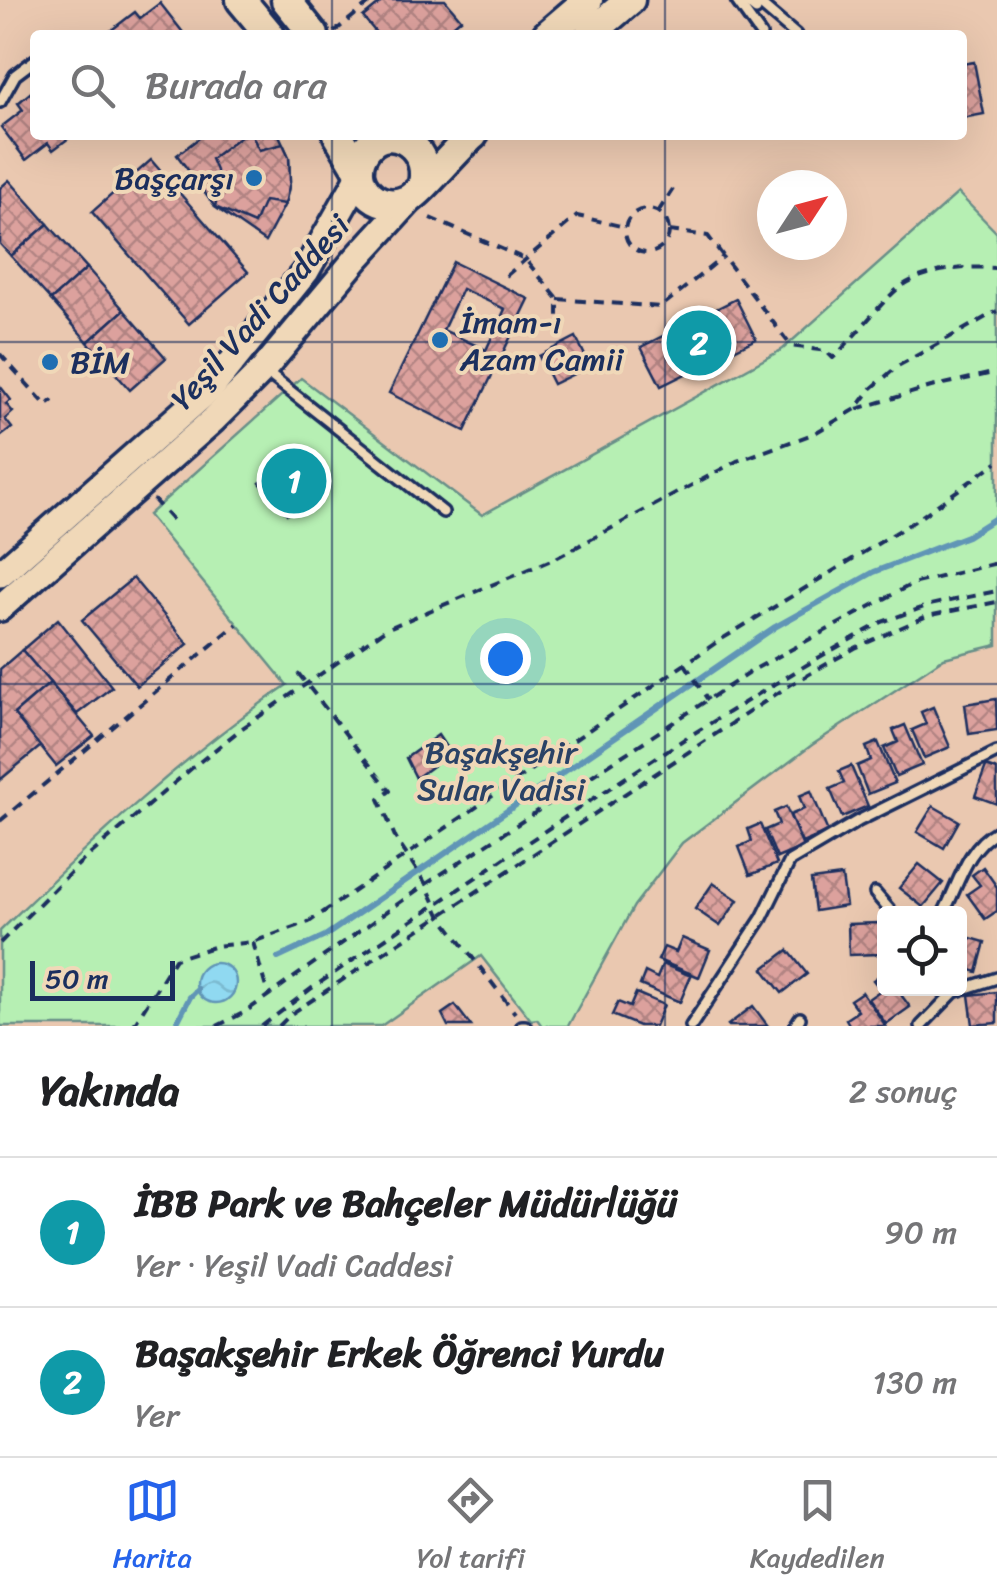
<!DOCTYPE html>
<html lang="tr">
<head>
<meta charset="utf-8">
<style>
	body { margin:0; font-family:Sriracha,sans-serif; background:#f6f6f6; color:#202124 }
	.controls { position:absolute; right:30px; bottom:30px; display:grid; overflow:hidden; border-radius:10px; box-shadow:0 10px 40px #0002 }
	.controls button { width:90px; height:90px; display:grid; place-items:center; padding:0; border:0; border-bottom:2px solid #e0e0e0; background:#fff; color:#202124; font:50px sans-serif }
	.compass { position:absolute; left:757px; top:170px; width:90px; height:90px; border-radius:50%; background:#fff; box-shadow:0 10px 40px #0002; rotate:54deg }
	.scale { position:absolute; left:30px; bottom:25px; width:145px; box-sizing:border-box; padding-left:10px; border:5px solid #1b2f5e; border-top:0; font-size:28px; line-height:35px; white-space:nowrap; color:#1b2f5e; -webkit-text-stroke:8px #f0d8b8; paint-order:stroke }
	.you { position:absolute; left:505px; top:658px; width:35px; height:35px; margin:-25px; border:8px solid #fff; border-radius:50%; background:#1a73e8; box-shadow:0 0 0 15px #1a73e833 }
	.badge { display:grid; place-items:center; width:65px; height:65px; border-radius:50%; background:#2563eb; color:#fff; font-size:32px; font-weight:700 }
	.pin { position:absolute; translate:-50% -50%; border:5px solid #fff; box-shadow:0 2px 10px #0006 }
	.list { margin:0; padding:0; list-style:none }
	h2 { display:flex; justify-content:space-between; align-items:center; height:130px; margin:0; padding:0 40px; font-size:42px }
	h2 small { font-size:32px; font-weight:400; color:#757577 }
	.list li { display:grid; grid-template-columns:65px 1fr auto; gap:30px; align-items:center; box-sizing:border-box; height:150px; padding:0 40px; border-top:2px solid #e0e0e0 }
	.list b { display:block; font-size:38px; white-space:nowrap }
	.list p { margin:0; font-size:32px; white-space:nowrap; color:#757577 }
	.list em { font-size:32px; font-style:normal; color:#757577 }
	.icon { flex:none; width:55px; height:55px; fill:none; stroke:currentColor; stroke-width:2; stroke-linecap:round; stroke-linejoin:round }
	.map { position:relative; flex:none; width:997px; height:1026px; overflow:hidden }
	.search { position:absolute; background:#fff; box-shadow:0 10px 40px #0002; left:30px; right:30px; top:30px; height:110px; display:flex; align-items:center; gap:25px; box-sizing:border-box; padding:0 35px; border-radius:10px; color:#757577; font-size:38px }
	.sheet { height:430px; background:#fff }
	nav { display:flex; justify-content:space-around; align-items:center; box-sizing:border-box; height:140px; border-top:2px solid #e0e0e0; background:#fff; font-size:28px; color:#757577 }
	nav a { display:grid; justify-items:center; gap:5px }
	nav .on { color:#2563eb }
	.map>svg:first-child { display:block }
	.park { fill:#b6efb3; stroke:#688f88; stroke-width:2.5 }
	.water { fill:url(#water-waves); stroke:#6195b6; stroke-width:2.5 }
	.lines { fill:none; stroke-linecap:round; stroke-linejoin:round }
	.stream { stroke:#6195b6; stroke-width:6 }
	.building { fill:url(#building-cross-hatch); stroke:#1b2f5e; stroke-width:2.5; fill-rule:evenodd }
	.service-casing { stroke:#1b2f5e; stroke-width:16 }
	.secondary-casing { stroke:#1b2f5e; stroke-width:32 }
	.primary-casing { stroke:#1b2f5e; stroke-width:35 }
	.path { stroke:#1b2f5e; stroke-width:4; stroke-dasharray:10 8; stroke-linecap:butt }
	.service { stroke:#f0d8b8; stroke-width:9 }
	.secondary { stroke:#f0d8b8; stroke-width:25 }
	.primary { stroke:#f0d8b8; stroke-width:28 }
	.grid { fill:none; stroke:#1b2f5e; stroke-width:2.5; stroke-opacity:0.55 }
	.poi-dot { fill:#1f6fb2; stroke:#f0d8b8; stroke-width:4 }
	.labels { text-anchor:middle; stroke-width:8; stroke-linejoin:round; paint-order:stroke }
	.poi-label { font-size:32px; fill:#1b2f5e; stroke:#f0d8b8; text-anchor:start }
	.street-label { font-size:32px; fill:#1b2f5e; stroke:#f0d8b8 }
	.park-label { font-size:32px; fill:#2a4266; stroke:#f0d8b8 }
</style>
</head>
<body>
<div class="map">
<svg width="997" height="1026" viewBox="0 0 997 1026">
	<defs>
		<pattern id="water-waves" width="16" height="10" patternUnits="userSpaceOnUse" patternTransform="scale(2.5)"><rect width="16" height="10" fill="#90d9f1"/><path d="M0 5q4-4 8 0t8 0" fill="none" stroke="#7cbbd1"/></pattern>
		<pattern id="building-cross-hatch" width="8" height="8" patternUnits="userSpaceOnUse" patternTransform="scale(2.5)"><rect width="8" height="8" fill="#dca19d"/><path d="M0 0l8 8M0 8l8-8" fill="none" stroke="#b28483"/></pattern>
	</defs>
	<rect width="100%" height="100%" fill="#eac8b0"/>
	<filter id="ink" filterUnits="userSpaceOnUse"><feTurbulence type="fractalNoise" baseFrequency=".01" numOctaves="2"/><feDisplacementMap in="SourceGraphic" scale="20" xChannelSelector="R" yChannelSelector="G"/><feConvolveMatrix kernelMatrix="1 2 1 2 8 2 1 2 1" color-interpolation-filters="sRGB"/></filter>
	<g filter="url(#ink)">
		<path class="park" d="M 958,193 L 997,233 L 997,645 L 944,658 L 926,670 L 812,745 L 682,843 L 634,906 L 568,1026 L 542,1026 L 537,1019 L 531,1020 L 481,956 L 381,1026 L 0,1026 L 0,931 C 90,843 183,756 287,685 L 148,515 L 301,378 L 482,515 L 783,349 Z"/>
		<circle class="water" cx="216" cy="983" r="20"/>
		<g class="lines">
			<g class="stream">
				<path d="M 278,958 L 325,936 L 775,627 L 874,572 L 967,536 L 997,517"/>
				<path d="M 175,1026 L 190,997 L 198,989"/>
			</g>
		</g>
		<g class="building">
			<path d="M 384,0 L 445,0 L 461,19 L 442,35 L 378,35 L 363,17 Z"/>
			<path d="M 160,3 L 185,35 L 105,35 L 135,12 L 140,18 Z"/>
			<path d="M 974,62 L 984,114 L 962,118 L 962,64 Z"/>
			<path d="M 35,89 L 35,135 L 73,135 L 53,150 L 48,143 L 26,160 L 1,127 L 23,110 L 18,103 Z"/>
			<path d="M 203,135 L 279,135 L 289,157 L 290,182 L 285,204 L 265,242 L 215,207 L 177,155 Z"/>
			<path d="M 242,135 L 252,135 L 259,150 L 283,144 L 289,157 L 290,182 L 285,204 L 264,201 L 254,224 L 215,207 L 219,187 L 217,173 L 211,159 Z"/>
			<path d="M 151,160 L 248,272 L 189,324 L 92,212 Z"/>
			<path d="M 9,180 L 48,224 L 11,256 L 0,244 L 0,188 Z"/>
			<path d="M 48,224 L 87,268 L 51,300 L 11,256 Z"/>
			<path d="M 453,262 L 529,299 L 465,431 L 389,393 ZM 462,289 L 505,309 L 486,350 L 443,330 Z"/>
			<path d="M 87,268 L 124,310 L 88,342 L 51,300 Z"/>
			<path d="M 736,299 L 756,339 L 661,386 L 641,347 Z"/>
			<path d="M 124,310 L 166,358 L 130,390 L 88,342 Z"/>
			<path d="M 576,337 L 590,366 L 553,384 L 539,356 Z"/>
			<path d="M 0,386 L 11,400 L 6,404 L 13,412 L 5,419 L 12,428 L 0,437 Z"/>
			<path d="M 302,447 L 329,478 L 287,514 L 260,483 Z"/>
			<path d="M 133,578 L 188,644 L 137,686 L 82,620 Z"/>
			<path d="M 58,619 L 112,687 L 77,714 L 22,650 Z"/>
			<path d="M 22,650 L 50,683 L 14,714 L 41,746 L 0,780 L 0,669 Z"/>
			<path d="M 50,683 L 94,736 L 56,766 L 14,714 Z"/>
			<path d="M 996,699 L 997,730 L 969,734 L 965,704 Z"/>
			<path d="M 933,707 L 950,747 L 924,758 L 912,730 L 926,724 L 921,712 Z"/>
			<path d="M 905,725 L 922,765 L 896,776 L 884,748 L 898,742 L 893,730 Z"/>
			<path d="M 438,735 L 450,753 L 416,778 L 406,758 Z"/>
			<path d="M 878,742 L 895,783 L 868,794 L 857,766 L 871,760 L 866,747 Z"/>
			<path d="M 851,766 L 868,806 L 842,817 L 830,789 L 844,783 L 839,771 Z"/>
			<path d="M 986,766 L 997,770 L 997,804 L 975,796 Z"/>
			<path d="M 811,791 L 828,832 L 802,843 L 790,815 L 804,809 L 799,796 Z"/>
			<path d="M 933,806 L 959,821 L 944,848 L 917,832 Z"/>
			<path d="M 786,807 L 803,847 L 777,858 L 765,830 L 779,824 L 774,812 Z"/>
			<path d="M 760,824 L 777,864 L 750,875 L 739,847 L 752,841 L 748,829 Z"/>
			<path d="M 919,864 L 943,883 L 923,907 L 899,888 Z"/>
			<path d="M 983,867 L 997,887 L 997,911 L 985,919 L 967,894 L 980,885 L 972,875 Z"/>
			<path d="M 842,876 L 846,906 L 815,911 L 811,880 Z"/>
			<path d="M 713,883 L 738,900 L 720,926 L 695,909 Z"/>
			<path d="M 879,923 L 880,954 L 849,955 L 848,924 Z"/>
			<path d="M 960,935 L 985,942 L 977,972 L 960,967 Z"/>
			<path d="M 682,938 L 710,950 L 699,977 L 658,960 L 664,947 L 676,952 Z"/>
			<path d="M 788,950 L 807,974 L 782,993 L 763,969 Z"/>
			<path d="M 663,964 L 691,976 L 680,1002 L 640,985 L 645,972 L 657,978 Z"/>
			<path d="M 884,972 L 884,988 L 896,988 L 910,1007 L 886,1024 L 868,999 L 881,990 L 873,980 Z"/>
			<path d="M 862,992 L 886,1026 L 850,1026 L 846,1019 L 858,1011 L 850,1000 Z"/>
			<path d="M 997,992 L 997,1023 L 973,1025 L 969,995 Z"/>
			<path d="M 636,993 L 664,1005 L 655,1026 L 639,1026 L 612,1015 L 618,1002 L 630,1007 Z"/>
			<path d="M 455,1005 L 471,1026 L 448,1026 L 442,1014 Z"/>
			<path d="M 753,1006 L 768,1026 L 729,1026 L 728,1025 Z"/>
		</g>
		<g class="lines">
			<g class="service-casing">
				<g id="service">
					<path d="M 736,0 L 761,35"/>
					<path d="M 744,0 L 756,10"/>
					<path d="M 755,0 L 796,35"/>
					<path d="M 0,102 L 15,75 L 35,60"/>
					<path d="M 266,372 L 443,512"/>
					<path d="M 875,893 L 893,914"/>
					<path d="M 943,914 C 959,884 966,848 997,831"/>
					<path d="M 522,1026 L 525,1026"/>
					<path d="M 691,1026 L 762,918 L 790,861 L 858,821 L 997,752"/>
					<path d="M 795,1026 L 800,1018"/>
					<path d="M 921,1026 L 954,992 L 997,978"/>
				</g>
			</g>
			<g class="secondary-casing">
				<g id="secondary">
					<path d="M 0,574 L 211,388 L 306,271 L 358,179"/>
					<path d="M 0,608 L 213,420 L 263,370 L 356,259 L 411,199"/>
				</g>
			</g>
			<g class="primary-casing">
				<g id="primary">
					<path d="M 241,0 L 270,35"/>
					<path d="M 286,0 L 314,35"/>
					<path d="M 547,35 L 588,0"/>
					<path d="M 589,35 L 630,0"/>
					<path d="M 338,135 L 357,167"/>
					<path d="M 423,184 C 432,143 383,117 363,154 C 348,182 377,214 407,200 C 420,194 456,149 473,135"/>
				</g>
			</g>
			<g class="path">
				<path d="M 334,32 L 373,0"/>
				<circle cx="647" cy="231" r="22"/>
				<path d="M 658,212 L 673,189"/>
				<path d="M 430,218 L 525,259 L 558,299 L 558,332"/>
				<path d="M 669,231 L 708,236 L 791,346 L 826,351 L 833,358 C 854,338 871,314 892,294 C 917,269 964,266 997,268"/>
				<path d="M 506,276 L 577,216 L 625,227"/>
				<path d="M 558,299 L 661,307 L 724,256"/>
				<path d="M 0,354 L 46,405 L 53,400"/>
				<path d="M 857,409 L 931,387 L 997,372"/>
				<path d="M 153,499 L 176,524"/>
				<path d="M 685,664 L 708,700"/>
				<path d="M 298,673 L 390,791 L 379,799 L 396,839 L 426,884 L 440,915 L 515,1013"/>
				<path d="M 0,821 L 237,624"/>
				<path d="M 253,942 L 268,995"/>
				<path d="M 0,943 L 79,864 L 192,768 L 241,729 L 386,629 L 556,558 L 737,461 L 813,434 L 856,409 L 872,388 L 898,366 L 997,311"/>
				<path d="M 133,1026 L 175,959 L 216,946 L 253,942 L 309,922 L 717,642 L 918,519 L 997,462"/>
				<path d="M 217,1026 L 245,1012 L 426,884 L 755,669 L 912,584 L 997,563"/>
				<path d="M 262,1026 L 312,988 L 561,820 L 686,738 L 818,658 L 882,622 L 930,605 L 997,591"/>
				<path d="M 279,1026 L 291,1014 L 790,685 L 855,648 L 927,616 L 997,602"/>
			</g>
			<use href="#service" class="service"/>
			<use href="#secondary" class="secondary"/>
			<use href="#primary" class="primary"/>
		</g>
	</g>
	<path class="grid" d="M 332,0 L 332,35M 665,0 L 665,35M 332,135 L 332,1026M 665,135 L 665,1026M 0,342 L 997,342M 0,684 L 997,684"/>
	<g class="poi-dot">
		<circle cx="254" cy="178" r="10"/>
		<circle cx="440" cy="340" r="10"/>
		<circle cx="50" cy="362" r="10"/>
	</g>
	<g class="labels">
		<g class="poi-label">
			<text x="234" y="189" text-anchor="end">Başçarşı</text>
			<text x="460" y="333">İmam-ı<tspan x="460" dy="37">Azam Camii</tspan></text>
			<text x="70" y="373">BİM</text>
		</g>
		<g class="street-label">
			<text transform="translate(260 312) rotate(-48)" y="11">Yeşil Vadi Caddesi</text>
		</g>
		<g class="park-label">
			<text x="501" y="763">Başakşehir<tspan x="501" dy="37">Sular Vadisi</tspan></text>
		</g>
	</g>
</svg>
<div class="controls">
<button><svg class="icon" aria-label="locate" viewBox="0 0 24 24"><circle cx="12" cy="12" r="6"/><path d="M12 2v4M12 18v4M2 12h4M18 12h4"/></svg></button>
</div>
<svg class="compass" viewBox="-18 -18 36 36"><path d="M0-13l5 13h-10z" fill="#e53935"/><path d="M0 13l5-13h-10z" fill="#757577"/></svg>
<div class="scale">50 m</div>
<div class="you"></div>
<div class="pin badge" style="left:294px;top:481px;background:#0f9aa8">1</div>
<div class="pin badge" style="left:699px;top:343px;background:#0f9aa8">2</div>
<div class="search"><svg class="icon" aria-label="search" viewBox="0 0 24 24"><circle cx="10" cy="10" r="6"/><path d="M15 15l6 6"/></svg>Burada ara</div>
</div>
<section class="sheet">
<h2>Yakında<small>2 sonuç</small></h2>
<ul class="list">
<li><span class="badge" style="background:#0f9aa8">1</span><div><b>İBB Park ve Bahçeler Müdürlüğü</b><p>Yer · Yeşil Vadi Caddesi</p></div><em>90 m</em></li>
<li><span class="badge" style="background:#0f9aa8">2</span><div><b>Başakşehir Erkek Öğrenci Yurdu</b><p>Yer</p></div><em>130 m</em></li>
</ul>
</section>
<nav>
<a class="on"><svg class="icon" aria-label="map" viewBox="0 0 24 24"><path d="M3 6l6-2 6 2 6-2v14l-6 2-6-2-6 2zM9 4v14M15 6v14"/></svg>Harita</a>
<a><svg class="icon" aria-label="directions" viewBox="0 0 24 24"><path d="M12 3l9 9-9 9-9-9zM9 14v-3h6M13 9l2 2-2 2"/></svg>Yol tarifi</a>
<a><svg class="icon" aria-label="saved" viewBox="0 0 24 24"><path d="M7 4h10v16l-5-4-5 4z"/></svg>Kaydedilen</a>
</nav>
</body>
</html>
